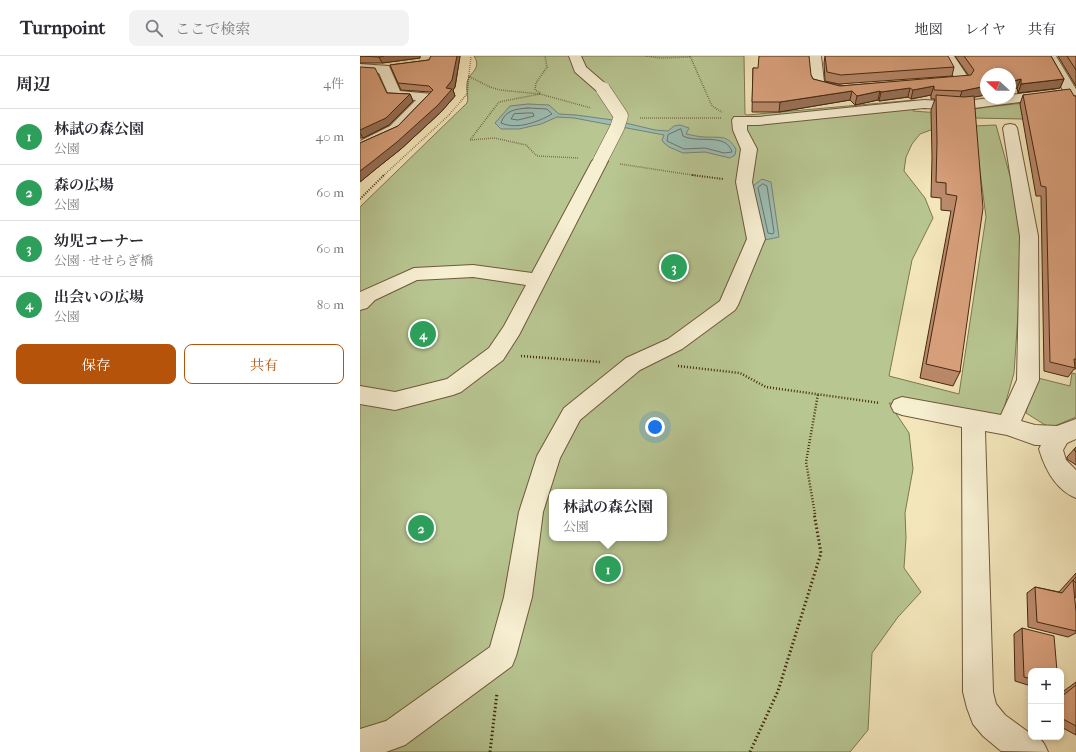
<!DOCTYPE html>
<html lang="ja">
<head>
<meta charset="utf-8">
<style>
	body { margin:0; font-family:"IM FELL French Canon","Noto Serif JP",serif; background:#f2f2f3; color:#2b2b33 }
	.controls { position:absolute; right:12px; bottom:12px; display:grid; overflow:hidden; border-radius:8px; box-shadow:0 2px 6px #0003 }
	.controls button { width:36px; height:36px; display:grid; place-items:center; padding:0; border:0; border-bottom:1px solid #e1e1e2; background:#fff; color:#2b2b33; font:20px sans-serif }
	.compass { position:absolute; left:620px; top:12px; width:36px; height:36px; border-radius:50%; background:#fff; box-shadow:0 2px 6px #0003; rotate:292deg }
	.you { position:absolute; left:295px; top:371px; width:14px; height:14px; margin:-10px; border:3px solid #fff; border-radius:50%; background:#1a73e8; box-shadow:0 0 0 6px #1a73e833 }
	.badge { display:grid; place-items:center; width:26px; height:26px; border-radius:50%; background:#b45309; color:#fff; font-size:13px; font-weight:700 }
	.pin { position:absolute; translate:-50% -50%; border:2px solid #fff; box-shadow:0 1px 4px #0006 }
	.popup { position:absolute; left:189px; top:433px; width:118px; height:52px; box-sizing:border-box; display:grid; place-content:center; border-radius:8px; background:#fff; filter:drop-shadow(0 1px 3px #0005); font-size:13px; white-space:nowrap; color:#7c7c81 }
	.popup b { font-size:15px; color:#2b2b33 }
	.popup::after { content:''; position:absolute; left:50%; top:100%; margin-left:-8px; border:8px solid transparent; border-top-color:#fff }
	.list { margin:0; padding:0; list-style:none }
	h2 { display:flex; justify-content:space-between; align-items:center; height:52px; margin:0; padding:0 16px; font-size:17px }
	h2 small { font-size:13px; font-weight:400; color:#7c7c81 }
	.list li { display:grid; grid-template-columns:26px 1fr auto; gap:12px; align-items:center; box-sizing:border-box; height:56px; padding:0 16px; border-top:1px solid #e1e1e2 }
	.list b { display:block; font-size:15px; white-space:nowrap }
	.list p { margin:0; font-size:13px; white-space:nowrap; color:#7c7c81 }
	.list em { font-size:13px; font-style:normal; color:#7c7c81 }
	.actions { display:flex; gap:8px; padding:12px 16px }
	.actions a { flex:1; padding:9px 0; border:1px solid #b45309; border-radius:8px; text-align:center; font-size:14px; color:#b45309 }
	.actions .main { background:#b45309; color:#fff }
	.icon { flex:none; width:22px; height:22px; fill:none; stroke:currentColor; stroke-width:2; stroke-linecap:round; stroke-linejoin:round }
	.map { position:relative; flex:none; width:716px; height:696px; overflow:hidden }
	header { display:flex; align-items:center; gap:24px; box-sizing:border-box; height:56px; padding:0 20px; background:#fff; border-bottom:1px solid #e1e1e2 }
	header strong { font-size:19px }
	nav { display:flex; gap:22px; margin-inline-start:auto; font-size:14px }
	.search { width:280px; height:36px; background:#f2f2f3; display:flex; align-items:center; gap:10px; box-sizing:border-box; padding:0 14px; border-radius:8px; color:#7c7c81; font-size:15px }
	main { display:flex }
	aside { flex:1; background:#fff }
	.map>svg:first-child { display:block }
	.green { fill:#b8c692; stroke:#7e7750; fill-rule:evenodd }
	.water { fill:#9cbeb5; stroke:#798273 }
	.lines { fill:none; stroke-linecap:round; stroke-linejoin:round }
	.shore { stroke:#707362; stroke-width:1 }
	.minor-casing { stroke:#70583a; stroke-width:2 }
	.path-far3 { stroke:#45280f; stroke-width:1.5; stroke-dasharray:0.5 1.5; stroke-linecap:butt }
	.path-far2 { stroke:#45280f; stroke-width:2; stroke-dasharray:1 1.5; stroke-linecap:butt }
	.path-far1 { stroke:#45280f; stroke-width:2.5; stroke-dasharray:1 2; stroke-linecap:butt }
	.path { stroke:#45280f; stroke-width:3; stroke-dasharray:1.5 2.5; stroke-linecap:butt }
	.minor { fill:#f7efd2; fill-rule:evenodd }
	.minor-bridge-casing { stroke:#70583a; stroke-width:15; stroke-linecap:butt }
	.minor-bridge { stroke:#f7efd2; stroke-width:14 }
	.wall { fill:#bb8a6c; stroke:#45280f }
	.shaded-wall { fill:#987158; stroke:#45280f }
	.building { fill:#d9a17d; stroke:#45280f }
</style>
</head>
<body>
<header>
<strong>Turnpoint</strong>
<div class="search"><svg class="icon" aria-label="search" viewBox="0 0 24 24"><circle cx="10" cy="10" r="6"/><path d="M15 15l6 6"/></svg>ここで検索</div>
<nav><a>地図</a><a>レイヤ</a><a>共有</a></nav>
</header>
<main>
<aside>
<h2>周辺<small>4件</small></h2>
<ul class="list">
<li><span class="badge" style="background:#2e9e5b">1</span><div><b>林試の森公園</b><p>公園</p></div><em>40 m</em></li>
<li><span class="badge" style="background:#2e9e5b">2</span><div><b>森の広場</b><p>公園</p></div><em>60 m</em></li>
<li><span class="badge" style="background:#2e9e5b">3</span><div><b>幼児コーナー</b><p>公園 · せせらぎ橋</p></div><em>60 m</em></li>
<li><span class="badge" style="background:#2e9e5b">4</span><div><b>出会いの広場</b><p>公園</p></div><em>80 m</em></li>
</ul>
<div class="actions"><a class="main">保存</a><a>共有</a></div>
</aside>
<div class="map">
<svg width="716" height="696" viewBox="0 0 716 696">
	<rect width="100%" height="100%" fill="#f3e6ba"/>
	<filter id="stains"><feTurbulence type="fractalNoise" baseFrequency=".005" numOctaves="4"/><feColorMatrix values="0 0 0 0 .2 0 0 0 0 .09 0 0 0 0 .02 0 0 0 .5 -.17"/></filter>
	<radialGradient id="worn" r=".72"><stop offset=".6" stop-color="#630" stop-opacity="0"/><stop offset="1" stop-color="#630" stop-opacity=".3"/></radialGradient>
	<g class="green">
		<path d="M 114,0 L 384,0 L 385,58 L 387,59 L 555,44 L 553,55 C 593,60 631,48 670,47 C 685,47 702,53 716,55 L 663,63 L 613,62 L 587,68 L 560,78 L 552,88 L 546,101 L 544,115 L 565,142 L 573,162 L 552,204 L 529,320 L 599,338 L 626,161 L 614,70 L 636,69 L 664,171 L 654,317 L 641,363 L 529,347 L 549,377 L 553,413 L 545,457 L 546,482 L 544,512 L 561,536 L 538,561 L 512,597 L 508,674 L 490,696 L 0,696 L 0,151 L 107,47 C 109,40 106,35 107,28 C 107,17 123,14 114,0 ZM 192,436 L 304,436 L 304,482 L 192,482 Z"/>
		<path d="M 712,317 L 716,318 L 716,361 L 690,372 L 666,357 L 674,321 L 710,330 Z"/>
	</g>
	<g class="water">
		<path d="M 168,48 L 189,49 L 199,58 L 216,59 L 253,64 L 295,74 L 308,75 L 314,70 L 320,69 L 329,72 L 326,78 C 332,79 339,81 345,81 C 360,82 367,78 376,93 L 375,99 L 370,102 L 345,96 L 323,97 L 309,91 L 304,87 L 302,84 L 304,79 L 214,62 L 197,61 L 181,68 L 159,73 L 141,73 L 135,67 L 150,50 Z"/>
		<path d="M 402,123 L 411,126 L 419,181 L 405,184 L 393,130 Z"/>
	</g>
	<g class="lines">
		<g class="shore">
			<path d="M 168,52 L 187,53 L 192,58 C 178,66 157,74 141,67 C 145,54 156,53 168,52 Z"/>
			<path d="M 168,57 L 173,57 L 174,60 L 158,64 L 151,63 L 154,58 Z"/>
			<path d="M 321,73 L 323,80 C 338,88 366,76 372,96 L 364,97 L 345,92 L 324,93 L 307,85 L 308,79 Z"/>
			<path d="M 403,128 L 407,130 L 414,176 L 413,178 L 408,177 L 398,132 Z"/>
		</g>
		<g class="minor-casing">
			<g id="minor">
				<path d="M 209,0 L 221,0 L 226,11 L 248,30 L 250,33 L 248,36 L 238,36 L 215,16 Z"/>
				<path d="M 449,0 L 461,0 L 464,26 L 489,31 L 491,34 L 489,37 L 479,38 L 453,31 L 451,28 Z"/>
				<path d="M 582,0 L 594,0 L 610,24 L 608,27 L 578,30 L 573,29 L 571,26 L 573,23 L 594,21 Z"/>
				<path d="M 684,0 L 696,0 L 716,33 L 716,49 L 711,48 L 709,45 Z"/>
				<path d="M 0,8 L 29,10 L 40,35 L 72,38 L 74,41 L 40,76 L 0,95 L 0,85 L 30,70 L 56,44 L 30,42 L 19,17 L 0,16 Z"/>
				<path d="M 692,34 L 697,35 L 699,38 L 697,41 L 599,54 L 564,52 L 398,69 L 387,69 L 387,74 L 397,93 L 392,126 L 405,183 L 378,249 L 375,254 L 322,293 L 280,314 L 220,364 L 200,402 L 183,456 L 172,541 L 156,600 L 152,610 L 45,689 L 26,696 L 0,696 L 0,673 L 26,665 L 130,591 L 144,541 L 159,456 L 177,400 L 204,352 L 266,302 L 308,283 L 360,245 L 387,183 L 376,126 L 381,93 L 373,74 L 372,64 L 374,61 L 398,61 L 564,44 L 599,46 L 629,42 L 650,42 L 650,39 Z"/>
				<path d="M 650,68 L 655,69 L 657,72 L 678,180 L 679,324 L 661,365 L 675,369 L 697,370 L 716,363 L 716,383 L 707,387 L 703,394 L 706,404 L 716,414 L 716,442 C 696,434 685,413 679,393 L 681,389 L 675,389 L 647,379 L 625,375 L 633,636 L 636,648 L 645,659 L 671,678 L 671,681 C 682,681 684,687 688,696 L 641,695 L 623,680 L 613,668 L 607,652 L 603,636 L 602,371 L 542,359 L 534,356 L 531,350 L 534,344 L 542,341 L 641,359 L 657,324 L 660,180 L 643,72 L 645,69 Z"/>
				<path d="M 240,100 L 245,102 L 248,105 L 159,279 L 143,304 L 101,336 L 93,339 L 35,354 L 0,348 L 0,330 L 35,336 L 87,323 L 129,292 L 144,270 L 166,229 L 113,221 L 57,224 L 15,244 L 7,252 L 0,254 L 0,236 L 54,212 L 113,209 L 172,217 L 232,105 L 235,102 Z"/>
			</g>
		</g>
		<g class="path-far3">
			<path d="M 285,0 L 300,2 L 331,1"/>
			<path d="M 330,0 L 352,50 L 362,56"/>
			<path d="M 108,20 L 130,31 L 140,34 L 180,38 L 231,52"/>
			<path d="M 180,37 L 175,34 L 176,27 L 187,11 L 185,0"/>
			<path d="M 180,38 L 139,46 L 110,84 L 134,82 L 166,89 L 177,100 L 219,102"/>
			<path d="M 280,62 L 361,62"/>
			<path d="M 260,108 L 339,120"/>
			<path d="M 23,120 L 89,59 L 107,38 L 111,0"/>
		</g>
		<g class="path-far2">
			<path d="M 332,119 L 363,123"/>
			<path d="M 0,143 L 24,119"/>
		</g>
		<g class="path-far1">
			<path d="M 161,300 L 240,306"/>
			<path d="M 318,310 L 380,317 L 406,331 L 520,347"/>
			<path d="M 455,458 L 446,406 L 458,338"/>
		</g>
		<g class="path">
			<path d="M 130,696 L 137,637"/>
			<path d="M 390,696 L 418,635 L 461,497 L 454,457"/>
		</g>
		<use href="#minor" class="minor"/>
		<g class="minor-bridge-casing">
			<path id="minor-bridge" d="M 240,105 L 257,72 L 261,60 L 243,33"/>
		</g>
		<use href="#minor-bridge" class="minor-bridge"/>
	</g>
	<g class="wall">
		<path d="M 0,0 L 60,0 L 60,2 L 22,7 L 0,7 Z"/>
		<path d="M 71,0 L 100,0 L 95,31 L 93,34 L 95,40 L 81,56 L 41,93 L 17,112 L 0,126 L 0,87 L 38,70 L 71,36 L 41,34 L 30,9 L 69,4 Z"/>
		<path d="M 465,0 L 594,11 L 592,20 L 479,28 L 465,25 L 464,7 Z"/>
		<path d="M 595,0 L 691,0 L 704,23 L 700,32 L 658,37 L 657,32 L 614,41 L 600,316 L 593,330 L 560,322 L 591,155 L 581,154 L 581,142 L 571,141 L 572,101 L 571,54 L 575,43 L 571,43 L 571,39 L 551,43 L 548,41 L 519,45 L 518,44 L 495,49 L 490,44 L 419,56 L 392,56 L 393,12 L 451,19 L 453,23 L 480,30 L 609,20 Z"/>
		<path d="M 698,0 L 716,0 L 716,30 Z"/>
		<path d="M 0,11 L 27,37 L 50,38 L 53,45 L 29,69 L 3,82 L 0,82 Z"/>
		<path d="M 663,39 L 716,40 L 716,313 L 714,313 L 708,321 L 684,315 L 681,140 L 676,140 L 660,48 Z"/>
		<path d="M 716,391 L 716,409 L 707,403 L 707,401 Z"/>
		<path d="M 716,517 L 716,542 L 714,541 L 716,556 L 716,577 L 708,581 L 668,571 L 667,537 L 675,531 L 699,536 Z"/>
		<path d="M 662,572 L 671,615 L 671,630 L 655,625 L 654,578 Z"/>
		<path d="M 716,626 L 716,679 L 701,671 L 701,637 Z"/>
	</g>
	<g class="shaded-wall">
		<path d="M 24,0 L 60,0 L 60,2 L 22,7 L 19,1 Z"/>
		<path d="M 97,0 L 100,0 L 95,31 L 93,34 L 95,40 L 81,56 L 41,93 L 17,112 L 0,126 L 0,115 L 86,32 Z"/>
		<path d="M 661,23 L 657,32 L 650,34 L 650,26 Z"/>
		<path d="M 704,23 L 700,32 L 658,37 L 661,28 Z"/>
		<path d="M 574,30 L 571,39 L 551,43 L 553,34 Z"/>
		<path d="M 626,30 L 626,39 L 599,44 L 602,35 Z"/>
		<path d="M 550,32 L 548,41 L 519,45 L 521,36 Z"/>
		<path d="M 492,35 L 490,44 L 419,56 L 420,46 Z"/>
		<path d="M 520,35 L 518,44 L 495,49 L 497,40 Z"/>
		<path d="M 50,38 L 53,45 L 29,69 L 3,82 L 0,77 L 0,74 Z"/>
	</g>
	<g class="building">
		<path d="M 0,0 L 24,0 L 19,1 Z"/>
		<path d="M 71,0 L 97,0 L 92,24 L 86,32 L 92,33 L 78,49 L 37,86 L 13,105 L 0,115 L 0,87 L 38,70 L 73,34 L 69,30 L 38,27 L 30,9 L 69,4 Z"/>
		<path d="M 399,0 L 449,0 L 451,19 L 453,23 L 480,30 L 611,19 L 614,14 L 604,0 L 691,0 L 704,23 L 661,28 L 661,23 L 650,26 L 650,18 L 626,18 L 626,30 L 602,35 L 574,34 L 574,30 L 553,34 L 550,32 L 521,36 L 520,35 L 497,40 L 492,35 L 420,46 L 392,46 L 393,12 L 398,12 Z"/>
		<path d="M 465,0 L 588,0 L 594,11 L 481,19 L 467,16 Z"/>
		<path d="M 707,0 L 716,0 L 716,14 Z"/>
		<path d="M 0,11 L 15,12 L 27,37 L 50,38 L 26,62 L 0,74 Z"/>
		<path d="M 710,33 L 714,40 L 716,40 L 716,303 L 714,303 L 715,312 L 690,306 L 686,131 L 681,130 L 663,39 Z"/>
		<path d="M 576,39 L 604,41 L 614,40 L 623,152 L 600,316 L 566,308 L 597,140 L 586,138 L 586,127 L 576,126 L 577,86 Z"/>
		<path d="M 716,391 L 716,396 L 715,395 L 714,393 Z"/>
		<path d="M 716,521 L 716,527 L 713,524 Z"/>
		<path d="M 713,524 L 716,556 L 716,575 L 677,566 L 675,531 L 702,537 Z"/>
		<path d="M 662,572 L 694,580 L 697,615 L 671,615 L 671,623 L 664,621 Z"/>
		<path d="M 716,629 L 716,670 L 701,662 L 701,641 Z"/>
	</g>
	<rect width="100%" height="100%" filter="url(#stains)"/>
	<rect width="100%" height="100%" fill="url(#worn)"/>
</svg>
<div class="controls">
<button>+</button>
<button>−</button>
</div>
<svg class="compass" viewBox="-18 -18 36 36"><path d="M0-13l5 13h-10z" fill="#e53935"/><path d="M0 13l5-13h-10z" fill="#7c7c81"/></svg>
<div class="you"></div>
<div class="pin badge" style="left:248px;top:513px;background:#2e9e5b">1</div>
<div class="popup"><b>林試の森公園</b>公園</div>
<div class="pin badge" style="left:61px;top:472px;background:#2e9e5b">2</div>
<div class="pin badge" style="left:314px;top:211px;background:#2e9e5b">3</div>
<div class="pin badge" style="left:63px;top:278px;background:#2e9e5b">4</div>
</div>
</main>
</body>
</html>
